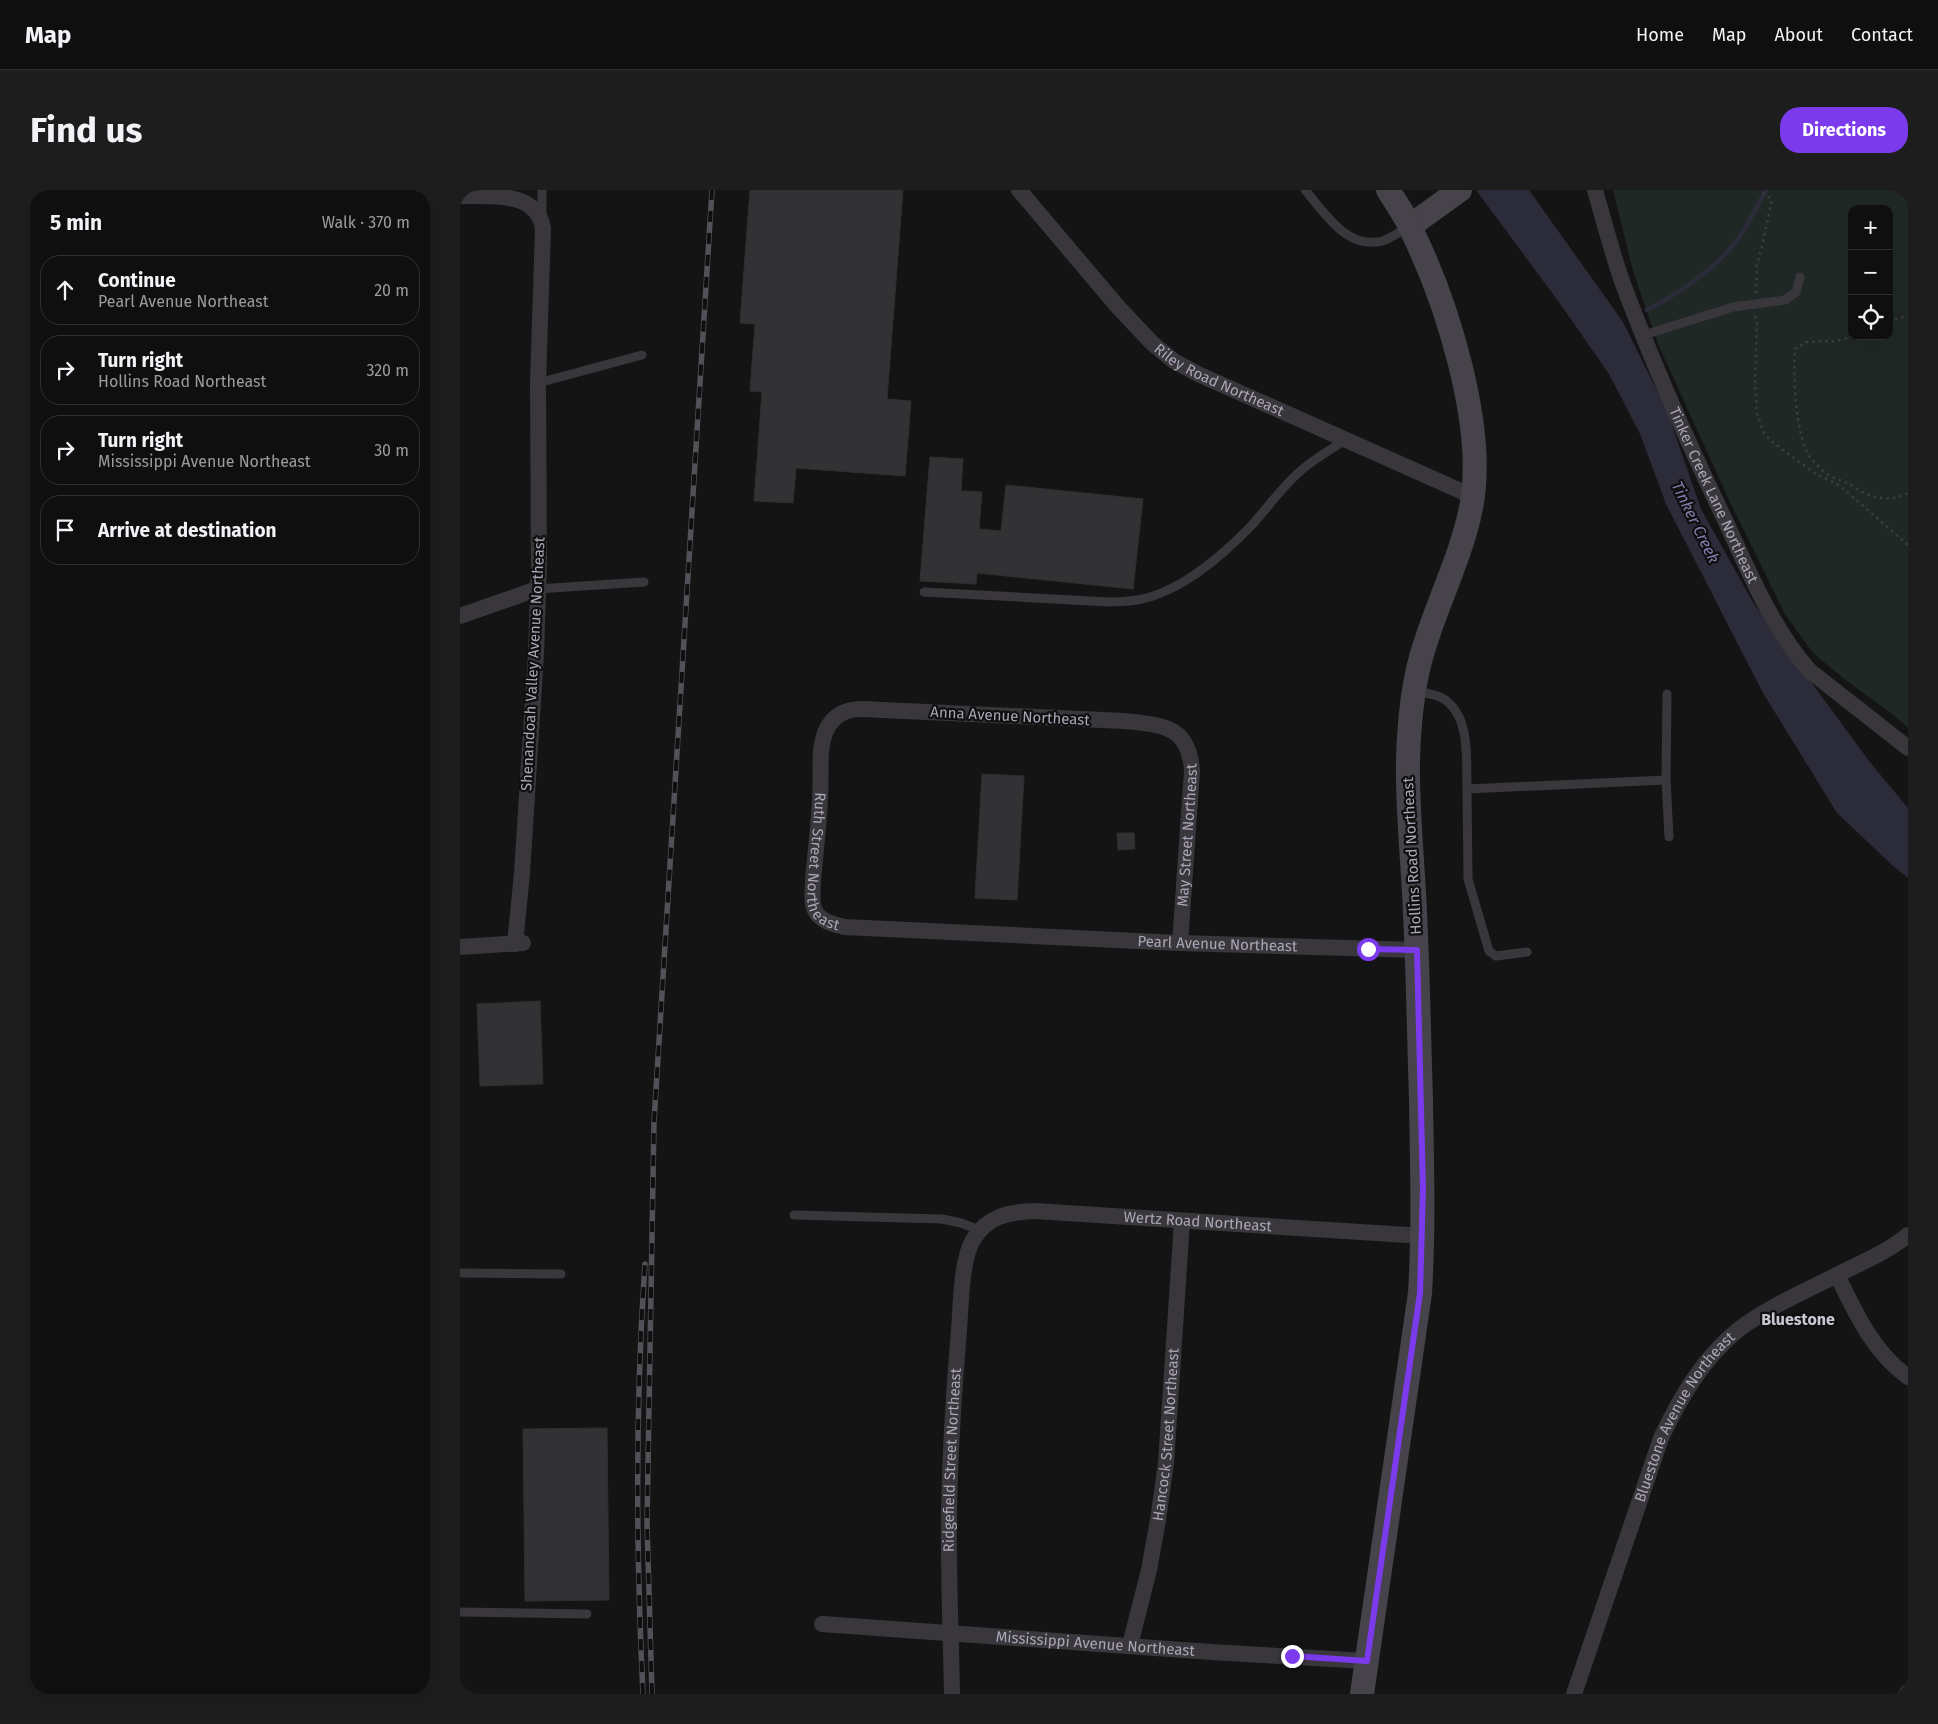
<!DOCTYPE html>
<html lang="en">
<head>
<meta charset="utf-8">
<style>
	body { margin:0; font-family:"Fira Sans",sans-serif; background:#1e1d1e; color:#f1f3f6 }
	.controls { position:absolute; right:15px; top:15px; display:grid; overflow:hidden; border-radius:10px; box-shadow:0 5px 20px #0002 }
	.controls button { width:45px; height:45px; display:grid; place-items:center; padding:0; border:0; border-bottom:1px solid #302f30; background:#100f10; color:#f1f3f6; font:25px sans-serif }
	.stop { position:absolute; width:15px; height:15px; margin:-11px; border:4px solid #7c3aed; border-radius:50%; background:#fff }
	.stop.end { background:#7c3aed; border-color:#fff; box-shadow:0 1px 5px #0008 }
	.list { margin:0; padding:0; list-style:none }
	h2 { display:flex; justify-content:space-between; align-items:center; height:65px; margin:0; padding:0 20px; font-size:21px }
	h2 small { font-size:16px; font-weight:400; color:#9c9c9f }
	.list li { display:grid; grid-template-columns:32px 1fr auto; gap:15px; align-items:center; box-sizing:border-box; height:70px; margin:0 10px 10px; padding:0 10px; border:1px solid #302f30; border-radius:20px }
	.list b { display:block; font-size:19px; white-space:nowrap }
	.list p { margin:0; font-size:16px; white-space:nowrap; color:#9c9c9f }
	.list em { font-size:16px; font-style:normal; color:#9c9c9f }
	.icon { flex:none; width:28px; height:28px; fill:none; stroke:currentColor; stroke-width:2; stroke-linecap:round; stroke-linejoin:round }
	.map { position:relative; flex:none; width:1448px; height:1504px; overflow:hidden; border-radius:20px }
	header { display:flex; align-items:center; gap:30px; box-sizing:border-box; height:70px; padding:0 25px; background:#100f10; border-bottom:1px solid #302f30 }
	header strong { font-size:24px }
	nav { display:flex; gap:28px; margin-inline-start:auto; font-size:18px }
	.intro { display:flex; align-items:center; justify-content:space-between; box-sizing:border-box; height:120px; padding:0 30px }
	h1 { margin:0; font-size:35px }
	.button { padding:12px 22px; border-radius:20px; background:#7c3aed; color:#fff; font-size:18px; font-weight:700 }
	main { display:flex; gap:30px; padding:0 30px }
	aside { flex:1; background:#100f10; border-radius:20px; box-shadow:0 5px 20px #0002 }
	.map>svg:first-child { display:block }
	.green { fill:#202826; fill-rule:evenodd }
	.water { fill:#2b2b39 }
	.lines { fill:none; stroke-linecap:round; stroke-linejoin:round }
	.stream { stroke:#2b2b39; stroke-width:4.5 }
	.building { fill:#323134; stroke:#302e31 }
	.path { stroke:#3d3b41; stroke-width:2.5; stroke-dasharray:2.5 4; stroke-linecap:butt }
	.lane { stroke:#39373c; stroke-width:9 }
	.street { stroke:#39373c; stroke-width:16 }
	.secondary { stroke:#46434a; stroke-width:24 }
	.rail-casing { stroke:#535057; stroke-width:5.5 }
	.rail { stroke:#100f10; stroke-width:4; stroke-dasharray:11; stroke-linecap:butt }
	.route { stroke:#7c3aed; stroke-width:6 }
	.labels { text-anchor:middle; stroke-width:4.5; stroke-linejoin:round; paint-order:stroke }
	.street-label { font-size:15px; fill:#aba6b5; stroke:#100f10 }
	.water-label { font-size:16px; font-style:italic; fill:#827faf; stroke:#100f10 }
	.neighbourhood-label { font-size:16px; font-weight:bold; fill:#cbc7d1; stroke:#100f10 }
</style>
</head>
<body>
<header>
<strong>Map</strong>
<nav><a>Home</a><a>Map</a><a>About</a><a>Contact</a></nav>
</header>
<div class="intro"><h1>Find us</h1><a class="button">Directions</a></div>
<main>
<aside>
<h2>5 min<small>Walk · 370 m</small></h2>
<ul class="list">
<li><svg class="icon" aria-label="ahead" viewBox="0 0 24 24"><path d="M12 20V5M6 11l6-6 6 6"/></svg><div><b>Continue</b><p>Pearl Avenue Northeast</p></div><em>20 m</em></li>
<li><svg class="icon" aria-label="right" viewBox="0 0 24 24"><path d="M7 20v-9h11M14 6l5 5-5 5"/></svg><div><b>Turn right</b><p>Hollins Road Northeast</p></div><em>320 m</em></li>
<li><svg class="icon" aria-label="right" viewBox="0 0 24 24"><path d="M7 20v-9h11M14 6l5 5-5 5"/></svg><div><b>Turn right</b><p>Mississippi Avenue Northeast</p></div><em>30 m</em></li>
<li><svg class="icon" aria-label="arrive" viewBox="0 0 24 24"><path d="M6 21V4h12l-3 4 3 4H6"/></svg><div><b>Arrive at destination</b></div></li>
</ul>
</aside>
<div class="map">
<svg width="1448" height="1504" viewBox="0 0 1448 1504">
	<rect width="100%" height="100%" fill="#151415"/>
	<path class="green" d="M 1153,0 L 1448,0 L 1448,538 L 1432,524 L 1383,488 L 1353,463 L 1325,424 L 1269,310 L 1198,154 L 1173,81 ZM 1392,19 L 1429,19 L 1429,146 L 1392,146 Z"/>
	<path class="water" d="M 1016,0 L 1069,0 L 1163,132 L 1207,221 L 1241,319 L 1294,414 L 1409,571 L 1448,618 L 1448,688 L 1432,675 L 1377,623 L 1303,503 L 1206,314 L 1180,244 L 1149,184 L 1101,115 Z"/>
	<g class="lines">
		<path class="stream" d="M 1187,120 C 1217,104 1253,81 1274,54 C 1287,38 1296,17 1306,0"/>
	</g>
	<g class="building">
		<path d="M 290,0 L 443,0 L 427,209 L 451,211 L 445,286 L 336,278 L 333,313 L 294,311 L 302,202 L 290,201 L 295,134 L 280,133 Z"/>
		<path d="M 470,267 L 503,269 L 501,301 L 522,302 L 519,339 L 541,341 L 546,295 L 683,309 L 673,399 L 517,383 L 516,394 L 460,391 Z"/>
		<path d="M 522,584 L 564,586 L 557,710 L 515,708 Z"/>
		<path d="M 657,643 L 674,643 L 675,659 L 658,660 Z"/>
		<path d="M 80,811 L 83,894 L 20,896 L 17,814 Z"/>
		<path d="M 147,1238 L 149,1410 L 65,1411 L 63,1239 Z"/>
	</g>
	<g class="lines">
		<g class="path">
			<path d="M 1296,103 L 1297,74 L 1302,56 L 1312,10 L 1299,0"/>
			<path d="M 1295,126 L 1297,133 L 1295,191 L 1297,224 L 1304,243 L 1311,251 L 1353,282 L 1380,296 L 1448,355"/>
			<path d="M 1429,132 L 1448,125"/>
			<path d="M 1393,146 L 1376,151 L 1347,152 L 1335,159 C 1333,184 1335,253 1353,271 C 1358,276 1364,283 1370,286 C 1379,290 1386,292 1394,297 C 1409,308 1431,313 1448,303"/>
		</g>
		<g class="lane">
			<path d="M 845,0 C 865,23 887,60 922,51 C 932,48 941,41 950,36"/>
			<path d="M 82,27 L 82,0"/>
			<path d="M 1184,145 L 1273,117 L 1325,110 L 1336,102 L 1340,87"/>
			<path d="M 78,193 L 182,165"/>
			<path d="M 77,399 L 184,392"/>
			<path d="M 464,402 L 649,412 C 663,412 677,411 690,407 C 727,396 766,362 792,335 C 807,318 820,300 837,284 C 852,270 870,260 887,249"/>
			<path d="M 954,500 C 963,503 976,504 984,509 C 1011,527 1006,570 1007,599 L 1206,590"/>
			<path d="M 1207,504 L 1206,590 L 1209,647"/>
			<path d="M 1007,599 L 1008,689 L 1029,761 L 1036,766 L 1067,762"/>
			<path d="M 334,1025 L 482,1029 L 501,1033 L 519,1040"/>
			<path d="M 0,1083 L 101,1084"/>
			<path d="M 0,1422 L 127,1424"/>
		</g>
		<g class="street">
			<path id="s1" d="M 559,0 L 658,117 L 693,154 L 714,171 L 738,184 L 1012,306"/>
			<path id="s2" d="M 1135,0 C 1144,31 1152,63 1163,94 C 1193,174 1228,253 1265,330 C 1288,380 1313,440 1350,481 L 1448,558"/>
			<path d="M 0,6 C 31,7 76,0 83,38 L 78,193 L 79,373 L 76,464 L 62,683 L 55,754"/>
			<path d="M 0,426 L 77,399"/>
			<path id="s3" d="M 720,753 L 732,581 C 729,535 702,535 664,531 L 423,520 C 405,519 386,516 373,530 C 365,538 362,551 361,562 C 360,577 361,592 360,608 C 359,636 355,664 353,692 C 353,700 351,710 354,718 C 358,731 373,734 385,737 L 720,753 L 957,760"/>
			<path d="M 0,757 L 63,753"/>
			<path d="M 1377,1085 C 1395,1122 1413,1162 1448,1187"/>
			<path id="s4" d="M 362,1434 L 751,1462 L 907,1471"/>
			<path id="s5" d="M 670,1455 L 689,1380 L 698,1330 L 706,1273 L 722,1031"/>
			<path id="s6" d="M 492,1504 C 491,1443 488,1382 489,1322 C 490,1261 494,1200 499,1140 C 501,1116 501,1070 513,1050 C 527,1026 549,1022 575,1021 L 963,1046"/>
			<path id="s7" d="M 1114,1504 L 1201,1248 C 1220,1208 1243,1168 1278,1140 C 1307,1118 1343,1102 1375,1086 C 1400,1073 1426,1063 1448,1045"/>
			<path d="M 1446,1504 L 1448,1502"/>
		</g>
		<g class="secondary">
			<path d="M 950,36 L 1000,0"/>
			<path d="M 902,1504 L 960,1103 C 964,1039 962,974 961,910 C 959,848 958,785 955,723 C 953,672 947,621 948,570 C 949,534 952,498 962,464 C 976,415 1001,368 1011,318 C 1027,238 987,112 951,39 C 945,25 936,13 928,0"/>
		</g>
		<g class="rail-casing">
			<g id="rail">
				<path d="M 183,1504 C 176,1361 175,1217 185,1074"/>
				<path d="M 192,1504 L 187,1333 L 194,932 L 252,0"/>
			</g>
		</g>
		<use href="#rail" class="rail"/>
	</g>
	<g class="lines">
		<path class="route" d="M 832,1466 L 907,1471 L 960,1103 L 963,999 L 957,760 L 908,759"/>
	</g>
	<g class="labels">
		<g class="street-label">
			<text dy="5" stroke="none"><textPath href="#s1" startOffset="280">Riley Road Northeast</textPath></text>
			<text dy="5" stroke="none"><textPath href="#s2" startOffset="328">Tinker Creek Lane Northeast</textPath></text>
			<text transform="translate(73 474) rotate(-87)" y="5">Shenandoah Valley Avenue Northeast</text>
			<text transform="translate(550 526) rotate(3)" y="5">Anna Avenue Northeast</text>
			<text dy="5" stroke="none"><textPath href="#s3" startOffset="108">May Street Northeast</textPath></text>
			<text dy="5" stroke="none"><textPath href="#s3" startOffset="712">Ruth Street Northeast</textPath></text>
			<text transform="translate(952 666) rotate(-93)" y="5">Hollins Road Northeast</text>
			<text dy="5" stroke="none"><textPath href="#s3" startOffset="1165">Pearl Avenue Northeast</textPath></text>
			<text dy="5" stroke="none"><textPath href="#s6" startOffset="691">Wertz Road Northeast</textPath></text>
			<text dy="5" stroke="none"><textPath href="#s7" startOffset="300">Bluestone Avenue Northeast</textPath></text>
			<text dy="5" stroke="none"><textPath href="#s5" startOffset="214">Hancock Street Northeast</textPath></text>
			<text dy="5" stroke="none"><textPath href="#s6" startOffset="234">Ridgefield Street Northeast</textPath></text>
			<text dy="5" stroke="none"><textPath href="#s4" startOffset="274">Mississippi Avenue Northeast</textPath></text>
		</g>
		<g class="water-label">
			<text transform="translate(1236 332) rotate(64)" y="6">Tinker Creek</text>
		</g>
		<g class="neighbourhood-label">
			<text x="1338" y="1135">Bluestone</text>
		</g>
	</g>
</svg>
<div class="controls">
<button>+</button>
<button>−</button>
<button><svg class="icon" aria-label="locate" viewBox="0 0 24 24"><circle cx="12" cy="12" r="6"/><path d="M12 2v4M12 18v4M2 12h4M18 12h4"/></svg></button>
</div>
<div class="stop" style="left:908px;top:759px"></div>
<div class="stop end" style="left:832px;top:1466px"></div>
</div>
</main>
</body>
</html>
